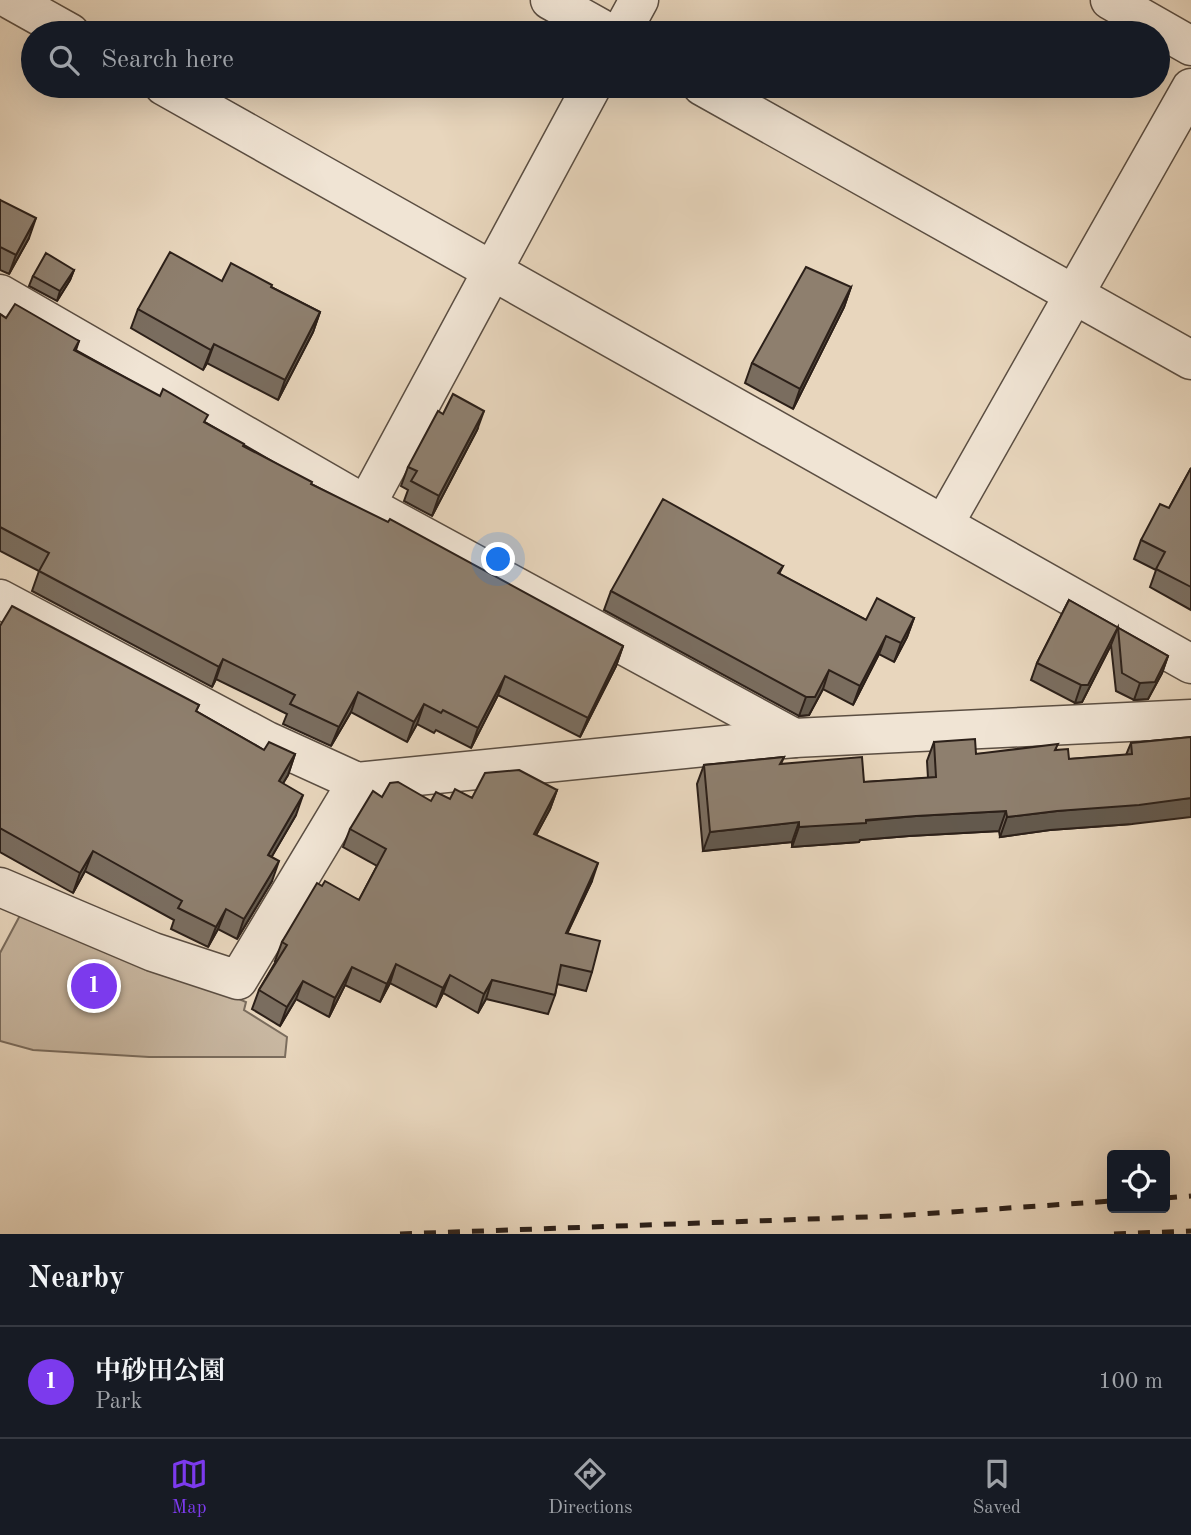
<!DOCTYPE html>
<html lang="en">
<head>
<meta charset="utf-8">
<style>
	body { margin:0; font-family:"Old Standard TT","Noto Serif JP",serif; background:#20242c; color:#f1f3f6 }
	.controls { position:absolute; right:21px; bottom:21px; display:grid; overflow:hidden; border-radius:7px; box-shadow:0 7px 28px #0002 }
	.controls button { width:63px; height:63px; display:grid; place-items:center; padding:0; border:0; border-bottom:2px solid #363941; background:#171b24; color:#f1f3f6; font:35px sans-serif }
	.you { position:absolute; left:499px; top:560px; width:24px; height:24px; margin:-18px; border:5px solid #fff; border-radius:50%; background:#1a73e8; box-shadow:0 0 0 10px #1a73e833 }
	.badge { display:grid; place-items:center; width:46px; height:46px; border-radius:50%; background:#7c3aed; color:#fff; font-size:23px; font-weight:700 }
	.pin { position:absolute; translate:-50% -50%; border:4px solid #fff; box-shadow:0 2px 7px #0006 }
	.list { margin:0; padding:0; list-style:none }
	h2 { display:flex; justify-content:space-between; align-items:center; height:91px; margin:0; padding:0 28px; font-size:30px }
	h2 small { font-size:23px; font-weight:400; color:#9ea1a6 }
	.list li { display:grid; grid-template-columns:46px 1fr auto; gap:21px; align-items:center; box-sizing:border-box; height:112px; padding:0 28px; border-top:2px solid #363941 }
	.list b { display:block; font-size:26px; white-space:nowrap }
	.list p { margin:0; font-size:23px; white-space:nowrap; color:#9ea1a6 }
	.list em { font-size:23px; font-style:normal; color:#9ea1a6 }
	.icon { flex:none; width:38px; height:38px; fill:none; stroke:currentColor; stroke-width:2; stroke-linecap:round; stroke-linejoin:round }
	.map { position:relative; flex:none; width:1191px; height:1234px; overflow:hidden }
	.search { position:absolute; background:#171b24; box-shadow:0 7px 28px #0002; left:21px; right:21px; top:21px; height:77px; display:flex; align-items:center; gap:18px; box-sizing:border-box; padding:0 24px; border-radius:38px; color:#9ea1a6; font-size:26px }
	.sheet { height:203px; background:#171b24 }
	nav { display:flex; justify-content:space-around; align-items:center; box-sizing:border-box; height:98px; border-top:2px solid #363941; background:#171b24; font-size:19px; color:#9ea1a6 }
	nav a { display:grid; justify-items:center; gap:4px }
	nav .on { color:#7c3aed }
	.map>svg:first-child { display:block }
	.green { fill:#c8b7a1; stroke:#7a6c5d; stroke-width:2 }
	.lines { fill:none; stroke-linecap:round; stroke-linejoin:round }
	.minor-casing { stroke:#5b4e42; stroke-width:41 }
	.minor { stroke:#f0e4d4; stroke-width:38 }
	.rail { stroke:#2c2019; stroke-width:5; stroke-dasharray:12 12; stroke-linecap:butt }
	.wall { fill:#7a6d5f; stroke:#2c2019; stroke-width:2 }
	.shaded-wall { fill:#63594d; stroke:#2c2019; stroke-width:2 }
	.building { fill:#8e7f6e; stroke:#2c2019; stroke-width:2 }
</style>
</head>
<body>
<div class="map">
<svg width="1191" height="1234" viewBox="0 0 1191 1234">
	<rect width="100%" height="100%" fill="#e8d6bd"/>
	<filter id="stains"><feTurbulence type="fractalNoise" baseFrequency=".00286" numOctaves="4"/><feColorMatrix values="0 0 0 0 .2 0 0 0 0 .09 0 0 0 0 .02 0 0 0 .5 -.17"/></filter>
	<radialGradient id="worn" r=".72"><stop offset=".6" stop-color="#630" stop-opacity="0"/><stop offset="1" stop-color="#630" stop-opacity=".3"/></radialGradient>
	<path class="green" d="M 25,906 L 246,1002 L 244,1010 L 287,1037 L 285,1057 L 149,1057 L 33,1050 L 0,1041 L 0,953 Z"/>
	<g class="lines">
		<g class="minor-casing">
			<g id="minor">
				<path d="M 11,0 L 70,33"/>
				<path d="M 550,0 L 609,33"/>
				<path d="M 1110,0 L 1191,46"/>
				<path d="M 621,33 L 639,0"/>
				<path d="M 164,86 L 1191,664"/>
				<path d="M 702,86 L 1191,360"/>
				<path d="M 0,294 L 366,505 L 794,738"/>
				<path d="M 366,505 L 592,86"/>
				<path d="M 944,524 L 1191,88"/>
				<path d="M 0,599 L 267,741 L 357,782 L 794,738 L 1191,719"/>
				<path d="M 0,887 L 153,952 L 238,980 L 357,782"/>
			</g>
		</g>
		<use href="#minor" class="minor"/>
		<g class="rail">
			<path d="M 1165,1198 L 1191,1196"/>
			<path d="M 400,1234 L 892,1216 L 1112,1201"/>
			<path d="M 1114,1234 L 1191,1231"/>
		</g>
	</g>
	<g class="wall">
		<path d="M 0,200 L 29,238 L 9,274 L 0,270 Z"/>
		<path d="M 74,270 L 70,280 L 57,301 L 29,286 L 33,276 Z"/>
		<path d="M 222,281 L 271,287 L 320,312 L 313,332 L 278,400 L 207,363 L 203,370 L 131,328 L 138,309 Z"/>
		<path d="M 851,287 L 844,307 L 793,409 L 745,383 L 752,363 Z"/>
		<path d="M 0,314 L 6,318 L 79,341 L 76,350 L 205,422 L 311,484 L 623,646 L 616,666 L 580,737 L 498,695 L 471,748 L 436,730 L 434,733 L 417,724 L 407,742 L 351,712 L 331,746 L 283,724 L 287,714 L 216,679 L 212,687 L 32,591 L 39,571 L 0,551 Z"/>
		<path d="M 477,430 L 432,516 L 404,501 L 408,490 L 401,486 L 408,467 Z"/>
		<path d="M 1191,468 L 1191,610 L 1150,587 L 1156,570 L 1134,559 L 1141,540 L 1169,508 Z"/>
		<path d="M 783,566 L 779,574 L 866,620 L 914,618 L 907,637 L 894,662 L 879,654 L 853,705 L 823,689 L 809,715 L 799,716 L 604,610 L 611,591 Z"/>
		<path d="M 1069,600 L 1168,656 L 1162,673 L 1148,699 L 1134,700 L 1116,691 L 1111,645 L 1082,702 L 1075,703 L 1031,680 L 1037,663 Z"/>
		<path d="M 0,626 L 199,705 L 196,711 L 264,750 L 295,754 L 288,775 L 283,783 L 296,815 L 272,856 L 272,881 L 237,939 L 218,929 L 208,947 L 171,929 L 174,920 L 85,871 L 73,893 L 0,852 Z"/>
		<path d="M 1191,737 L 1132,824 L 1050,830 L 1000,837 L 999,831 L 909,836 L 860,840 L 859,842 L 792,847 L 792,842 L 703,851 L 697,784 L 704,765 L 784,757 L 781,764 L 864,782 L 928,778 L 927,761 L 934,742 L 976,754 L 1056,750 L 1069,759 L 1126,755 L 1131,743 Z"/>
		<path d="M 557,790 L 550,809 L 536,835 L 592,881 L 567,933 L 592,972 L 586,991 L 557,984 L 555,995 L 548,1014 L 486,999 L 478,1013 L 443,993 L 436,1007 L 390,983 L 380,1002 L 345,985 L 329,1017 L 296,999 L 280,1026 L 252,1009 L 259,990 L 276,961 L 275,961 L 282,942 L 322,886 L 359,900 L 377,866 L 343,847 L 350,829 L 382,797 L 431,801 Z"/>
	</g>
	<g class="shaded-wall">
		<path d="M 36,218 L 29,238 L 9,274 L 16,255 Z"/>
		<path d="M 74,270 L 70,280 L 57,301 L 60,291 Z"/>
		<path d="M 851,287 L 844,307 L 793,409 L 800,389 Z"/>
		<path d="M 320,312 L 313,332 L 278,400 L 285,380 Z"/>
		<path d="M 214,344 L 207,363 L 203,370 L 211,350 Z"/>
		<path d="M 484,411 L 477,430 L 432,516 L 439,496 Z"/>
		<path d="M 914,618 L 907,637 L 894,662 L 901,643 Z"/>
		<path d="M 1118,627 L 1111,645 L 1082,702 L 1075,703 L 1081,685 Z"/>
		<path d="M 886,636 L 879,654 L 853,705 L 860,686 Z"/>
		<path d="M 623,646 L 616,666 L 580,737 L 588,718 Z"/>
		<path d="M 1168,656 L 1162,673 L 1148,699 L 1134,700 L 1140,683 Z"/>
		<path d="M 223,659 L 216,679 L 212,687 L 219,667 Z"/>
		<path d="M 829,670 L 823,689 L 809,715 L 799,716 L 806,697 Z"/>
		<path d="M 505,676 L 498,695 L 471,748 L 478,728 Z"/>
		<path d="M 358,692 L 351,712 L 331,746 L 339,727 Z"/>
		<path d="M 424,704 L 417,724 L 407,742 L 414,722 Z"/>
		<path d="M 295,754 L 288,775 L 272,802 L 279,781 Z"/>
		<path d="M 557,790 L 550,809 L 527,852 L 534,834 Z"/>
		<path d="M 303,795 L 296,815 L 261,875 L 268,855 Z"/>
		<path d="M 1191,798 L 1191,817 L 1132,824 L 1050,830 L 1000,837 L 1007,817 L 1057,811 Z"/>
		<path d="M 1006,811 L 999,831 L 909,836 L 860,840 L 859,842 L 792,847 L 799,827 L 916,816 Z"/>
		<path d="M 799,822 L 792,842 L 703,851 L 710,832 Z"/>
		<path d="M 93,851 L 85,871 L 73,893 L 80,873 Z"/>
		<path d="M 279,861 L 272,881 L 237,939 L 244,919 Z"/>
		<path d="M 598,863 L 592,881 L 559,951 L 566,933 Z"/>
		<path d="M 226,909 L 218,929 L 208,947 L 216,927 Z"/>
		<path d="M 396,964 L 390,983 L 380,1002 L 387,984 Z"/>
		<path d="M 352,967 L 345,985 L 329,1017 L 335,998 Z"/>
		<path d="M 450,975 L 443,993 L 436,1007 L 443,988 Z"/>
		<path d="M 492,980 L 486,999 L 478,1013 L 484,994 Z"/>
		<path d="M 303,981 L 296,999 L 280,1026 L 287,1007 Z"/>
	</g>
	<g class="building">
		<path d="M 0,200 L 36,218 L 16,255 L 0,247 Z"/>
		<path d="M 170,252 L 222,281 L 231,263 L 272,285 L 271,287 L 320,312 L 285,380 L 214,344 L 211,350 L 138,309 Z"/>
		<path d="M 46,253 L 74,270 L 60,291 L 33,276 Z"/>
		<path d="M 806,267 L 851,287 L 800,389 L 752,363 Z"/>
		<path d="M 15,304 L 79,341 L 74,350 L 160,396 L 163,389 L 208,415 L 204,422 L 244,444 L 243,446 L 312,482 L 311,484 L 388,522 L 390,519 L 623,646 L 588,718 L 505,676 L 478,728 L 443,710 L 441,713 L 424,704 L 414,722 L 358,692 L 339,727 L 290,704 L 295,695 L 223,659 L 219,667 L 39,571 L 49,553 L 0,527 L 0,314 L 6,318 Z"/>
		<path d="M 453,394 L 484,411 L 439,496 L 411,481 L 417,471 L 408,467 L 438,411 L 443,414 Z"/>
		<path d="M 1191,468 L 1191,587 L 1156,569 L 1165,552 L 1141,540 L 1160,504 L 1169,508 Z"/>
		<path d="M 663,499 L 783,566 L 778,573 L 866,620 L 877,598 L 914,618 L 901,643 L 886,636 L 860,686 L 829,670 L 815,697 L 806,697 L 611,591 Z"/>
		<path d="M 1069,600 L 1168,656 L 1155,682 L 1140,683 L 1122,673 L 1118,627 L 1088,685 L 1081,685 L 1037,663 Z"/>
		<path d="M 12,606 L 199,705 L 196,711 L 264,750 L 269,742 L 295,754 L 279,781 L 303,795 L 268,855 L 279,861 L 244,919 L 226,909 L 216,927 L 178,908 L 182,901 L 93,851 L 80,873 L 0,828 L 0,626 Z"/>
		<path d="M 1191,737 L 1191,798 L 1139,805 L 1057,811 L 1007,817 L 1006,811 L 916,816 L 866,820 L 866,823 L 799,827 L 799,822 L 710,832 L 704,765 L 784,757 L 780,764 L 862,757 L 864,782 L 936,777 L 934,742 L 975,739 L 976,754 L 1058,744 L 1055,750 L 1068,749 L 1069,759 L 1132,754 L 1131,743 Z"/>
		<path d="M 519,770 L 557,790 L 534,834 L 598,863 L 566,933 L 600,941 L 592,972 L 561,965 L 555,995 L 492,980 L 484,994 L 450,975 L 443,988 L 396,964 L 387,984 L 352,967 L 335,998 L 303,981 L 287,1007 L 259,990 L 287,945 L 282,942 L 317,883 L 322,886 L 325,881 L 359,900 L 386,849 L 350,829 L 373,791 L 382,797 L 390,783 L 398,782 L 431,801 L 436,792 L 450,799 L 455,789 L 472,798 L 485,773 Z"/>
	</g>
	<rect width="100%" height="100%" filter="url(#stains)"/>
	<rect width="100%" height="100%" fill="url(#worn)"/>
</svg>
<div class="controls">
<button><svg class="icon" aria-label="locate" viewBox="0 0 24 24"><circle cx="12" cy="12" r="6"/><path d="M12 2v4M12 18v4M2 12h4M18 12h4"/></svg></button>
</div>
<div class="you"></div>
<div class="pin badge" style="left:94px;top:986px">1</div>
<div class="search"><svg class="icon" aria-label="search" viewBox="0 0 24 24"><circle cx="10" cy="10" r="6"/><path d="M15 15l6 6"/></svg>Search here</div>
</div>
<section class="sheet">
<h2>Nearby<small></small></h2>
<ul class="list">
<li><span class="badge">1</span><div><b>中砂田公園</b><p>Park</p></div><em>100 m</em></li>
</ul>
</section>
<nav>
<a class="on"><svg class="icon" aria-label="map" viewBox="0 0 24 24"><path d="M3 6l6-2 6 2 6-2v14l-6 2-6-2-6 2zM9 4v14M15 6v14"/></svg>Map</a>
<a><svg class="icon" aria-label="directions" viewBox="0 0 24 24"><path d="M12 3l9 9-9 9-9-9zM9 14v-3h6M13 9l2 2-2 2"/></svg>Directions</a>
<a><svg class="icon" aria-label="saved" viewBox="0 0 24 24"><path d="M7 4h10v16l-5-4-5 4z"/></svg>Saved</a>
</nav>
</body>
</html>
